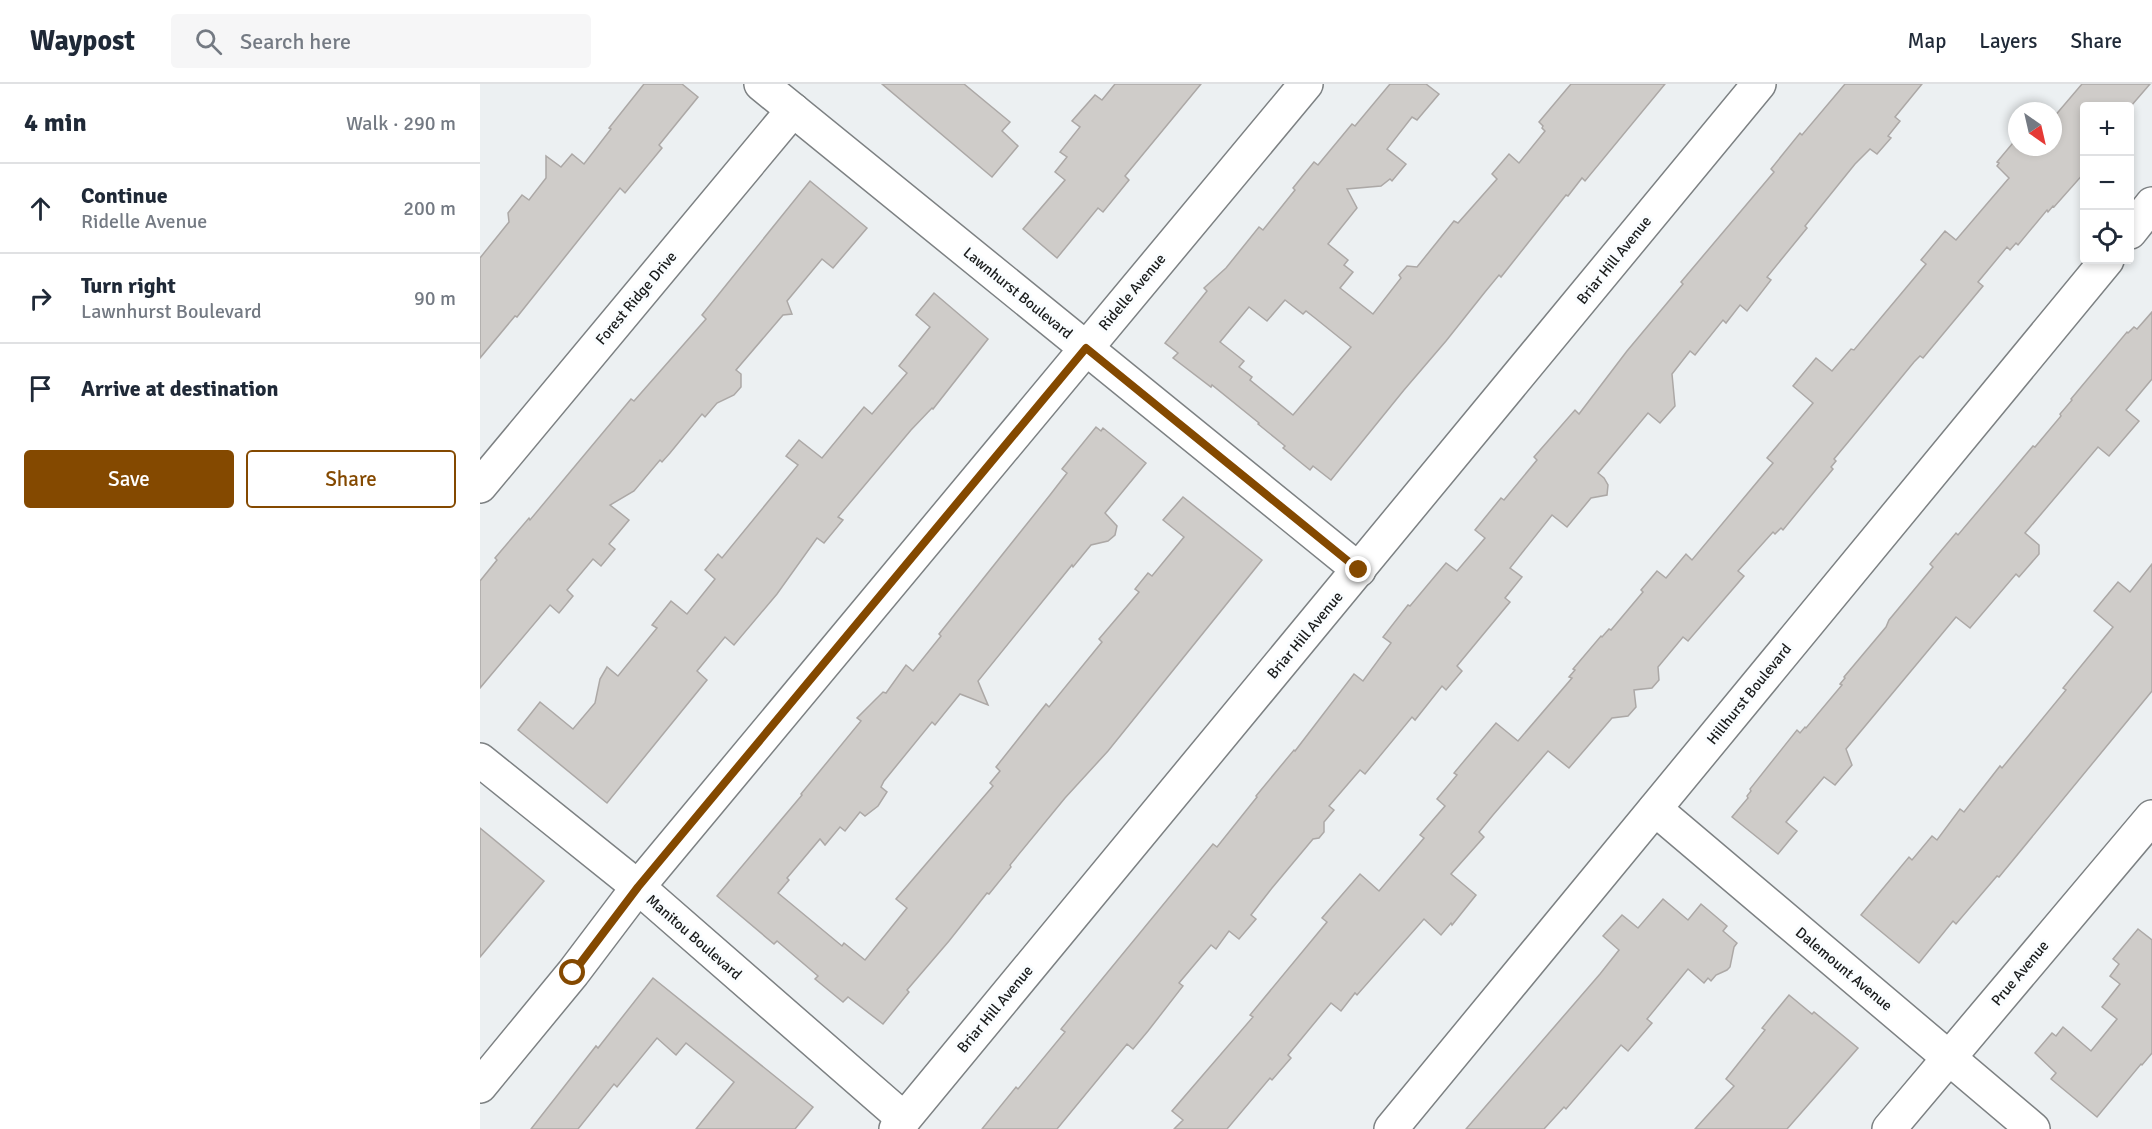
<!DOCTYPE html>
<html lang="en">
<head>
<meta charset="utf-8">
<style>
	body { margin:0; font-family:Signika,sans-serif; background:#f6f6f7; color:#1f2937 }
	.controls { position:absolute; right:18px; top:18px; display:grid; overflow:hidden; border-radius:6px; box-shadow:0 3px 9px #0003 }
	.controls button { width:54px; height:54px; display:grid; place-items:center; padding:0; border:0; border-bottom:2px solid #e0e1e3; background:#fff; color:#1f2937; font:30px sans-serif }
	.compass { position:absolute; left:1528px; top:18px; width:54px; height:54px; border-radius:50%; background:#fff; box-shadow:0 3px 9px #0003; rotate:146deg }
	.stop { position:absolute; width:18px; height:18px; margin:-14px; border:4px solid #844900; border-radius:50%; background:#fff }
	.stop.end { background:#844900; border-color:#fff; box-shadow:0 2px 6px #0008 }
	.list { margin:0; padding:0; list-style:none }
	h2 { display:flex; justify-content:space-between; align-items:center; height:78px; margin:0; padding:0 24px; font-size:26px }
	h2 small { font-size:20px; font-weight:400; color:#747a83 }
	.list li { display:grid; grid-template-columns:39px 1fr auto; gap:18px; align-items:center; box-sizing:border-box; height:90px; padding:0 24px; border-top:2px solid #e0e1e3 }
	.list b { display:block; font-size:22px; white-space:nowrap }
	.list p { margin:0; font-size:20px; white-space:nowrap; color:#747a83 }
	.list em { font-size:20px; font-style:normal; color:#747a83 }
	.actions { display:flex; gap:12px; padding:18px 24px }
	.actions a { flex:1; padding:14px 0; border:2px solid #844900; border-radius:6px; text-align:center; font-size:21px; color:#844900 }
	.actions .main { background:#844900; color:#fff }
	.icon { flex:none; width:33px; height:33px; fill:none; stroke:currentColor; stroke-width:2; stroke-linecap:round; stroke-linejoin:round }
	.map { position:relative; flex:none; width:1672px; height:1045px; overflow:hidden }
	header { display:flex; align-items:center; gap:36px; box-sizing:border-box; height:84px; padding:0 30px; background:#fff; border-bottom:2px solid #e0e1e3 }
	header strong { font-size:28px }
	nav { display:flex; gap:33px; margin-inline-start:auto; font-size:21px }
	.search { width:420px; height:54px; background:#f6f6f7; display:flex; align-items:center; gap:15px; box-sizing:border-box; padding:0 21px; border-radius:6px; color:#747a83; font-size:22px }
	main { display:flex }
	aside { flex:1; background:#fff }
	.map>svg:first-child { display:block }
	.building { fill:#cfccc9; stroke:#aca8a6; stroke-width:1.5; fill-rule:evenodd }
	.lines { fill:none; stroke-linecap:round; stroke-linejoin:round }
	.minor-casing { stroke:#7d8183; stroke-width:36 }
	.minor { stroke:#fff; stroke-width:33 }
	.route { stroke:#844900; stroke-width:8 }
	.labels { text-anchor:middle; stroke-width:6; stroke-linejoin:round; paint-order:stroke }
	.street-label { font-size:15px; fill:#1a1c1c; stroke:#fafdff }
</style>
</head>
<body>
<header>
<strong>Waypost</strong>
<div class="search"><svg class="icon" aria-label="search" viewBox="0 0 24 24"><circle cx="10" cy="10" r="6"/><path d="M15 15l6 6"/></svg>Search here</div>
<nav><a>Map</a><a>Layers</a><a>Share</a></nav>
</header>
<main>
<aside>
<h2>4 min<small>Walk · 290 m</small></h2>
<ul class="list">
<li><svg class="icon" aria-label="ahead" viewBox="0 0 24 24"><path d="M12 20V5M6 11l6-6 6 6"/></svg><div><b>Continue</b><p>Ridelle Avenue</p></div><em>200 m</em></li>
<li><svg class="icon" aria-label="right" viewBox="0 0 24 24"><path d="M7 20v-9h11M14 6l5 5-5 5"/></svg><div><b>Turn right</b><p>Lawnhurst Boulevard</p></div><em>90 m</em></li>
<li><svg class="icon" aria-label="arrive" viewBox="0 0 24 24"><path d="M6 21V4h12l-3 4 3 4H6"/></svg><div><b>Arrive at destination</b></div></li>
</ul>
<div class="actions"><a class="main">Save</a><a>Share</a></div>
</aside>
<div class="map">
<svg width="1672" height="1045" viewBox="0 0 1672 1045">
	<rect width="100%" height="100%" fill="#ecf0f2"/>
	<g class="building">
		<path d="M 164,0 L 202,0 L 218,13 L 179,61 L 182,64 L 145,109 L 140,104 L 37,233 L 35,232 L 0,274 L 0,174 L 29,138 L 28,129 L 42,111 L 49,116 L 66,94 L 66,72 L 81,83 L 92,70 L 104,80 L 131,45 L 129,44 Z"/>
		<path d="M 402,0 L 484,0 L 530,38 L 522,47 L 538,62 L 512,93 Z"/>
		<path d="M 635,0 L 721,0 L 645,92 L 649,96 L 623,128 L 618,124 L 577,174 L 543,145 L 585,96 L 575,88 L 587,73 L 580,68 L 600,43 L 592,37 L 615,11 L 622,16 Z"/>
		<path d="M 910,0 L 946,0 L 959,10 L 937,36 L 932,33 L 907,65 L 926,80 L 912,97 L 910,95 L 901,102 L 867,105 L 877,124 L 848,160 L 868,176 L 864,181 L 873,188 L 860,204 L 893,230 L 921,194 L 919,191 L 927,182 L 937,183 L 974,137 L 978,139 L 1017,95 L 1012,90 L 1029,70 L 1039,79 L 1065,47 L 1062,44 L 1063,42 L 1059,38 L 1091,0 L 1185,0 L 1105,97 L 1102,94 L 1088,112 L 1086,111 L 1021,193 L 1019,191 L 1005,208 L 966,257 L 924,306 L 851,396 L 833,382 L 830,386 L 803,364 L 805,362 L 778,340 L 779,339 L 732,301 L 731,303 L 693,274 L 698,269 L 685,259 L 727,207 L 724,204 L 746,184 L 779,143 L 783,146 L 815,106 L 813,104 L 834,78 L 838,81 L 872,40 L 875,42 ZM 805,216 L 823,230 L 826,227 L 835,234 L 871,263 L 813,331 L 770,296 L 772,293 L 759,283 L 764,277 L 740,258 L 769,223 L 787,237 Z"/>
		<path d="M 1365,0 L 1442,0 L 1415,33 L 1420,37 L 1408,52 L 1411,54 L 1397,70 L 1390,65 L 1375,80 L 1325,142 L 1327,144 L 1287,193 L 1291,196 L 1267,227 L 1260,221 L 1246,239 L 1243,236 L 1215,271 L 1210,267 L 1192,290 L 1195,322 L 1180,339 L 1168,329 L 1118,389 L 1124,394 L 1128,401 L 1127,411 L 1111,414 L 1087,443 L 1072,431 L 1030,484 L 1042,493 L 1025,514 L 1030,518 L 977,582 L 982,587 L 966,606 L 962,602 L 935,636 L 932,633 L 885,690 L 880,686 L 849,722 L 854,726 L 844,738 L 844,748 L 839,754 L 833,755 L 792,804 L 771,831 L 776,835 L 759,855 L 749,847 L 736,865 L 731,861 L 699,899 L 703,902 L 668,947 L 653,965 L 647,960 L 577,1045 L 502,1045 L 536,1003 L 538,1005 L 585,948 L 581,945 L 733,760 L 737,763 L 777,713 L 776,712 L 814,666 L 815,667 L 874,590 L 883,597 L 911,559 L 903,553 L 928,521 L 930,522 L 966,479 L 977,487 L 1005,454 L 995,446 L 1021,414 L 1024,416 L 1057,376 L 1054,373 L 1095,326 L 1099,330 L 1147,267 L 1203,200 L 1201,198 L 1294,88 L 1291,85 L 1320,49 L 1322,51 Z"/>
		<path d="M 1602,0 L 1670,0 L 1651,22 L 1605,22 L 1605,88 L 1574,123 L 1573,122 L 1568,128 L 1567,126 L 1538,161 L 1536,159 L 1530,166 L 1527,163 L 1498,198 L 1503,202 L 1443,274 L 1440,272 L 1434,278 L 1369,357 L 1354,375 L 1356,377 L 1351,383 L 1353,385 L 1325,419 L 1303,446 L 1301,444 L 1295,450 L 1293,448 L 1258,487 L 1264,492 L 1208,557 L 1203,553 L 1178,583 L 1179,596 L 1172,604 L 1154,606 L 1156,623 L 1148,632 L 1132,634 L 1089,684 L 1068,667 L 1013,731 L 999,748 L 1004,753 L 971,790 L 996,811 L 972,841 L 971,839 L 961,851 L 944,835 L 877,911 L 875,909 L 861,927 L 851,919 L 808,971 L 811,974 L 792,996 L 790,994 L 747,1045 L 694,1045 L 703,1036 L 692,1027 L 773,933 L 770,931 L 775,925 L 847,838 L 842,834 L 880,790 L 899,807 L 944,754 L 940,751 L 965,722 L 957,715 L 977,691 L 974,689 L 1016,639 L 1038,657 L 1092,594 L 1089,593 L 1095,586 L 1093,585 L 1121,552 L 1122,553 L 1129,545 L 1131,546 L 1163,508 L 1161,506 L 1177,487 L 1186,494 L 1206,470 L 1212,476 L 1293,379 L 1287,374 L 1333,319 L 1313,302 L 1336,274 L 1352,287 L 1371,265 L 1374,266 L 1446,180 L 1441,176 L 1465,147 L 1476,156 L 1529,94 L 1517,82 L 1519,79 L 1517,78 L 1537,54 L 1537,63 L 1573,63 L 1573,34 Z"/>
		<path d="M 330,97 L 387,144 L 353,184 L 342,175 L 307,217 L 312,230 L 303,231 L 256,286 L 261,290 L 261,303 L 254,311 L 237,319 L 225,333 L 222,330 L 190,369 L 182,378 L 180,376 L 154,407 L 130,421 L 149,436 L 129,460 L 135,465 L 121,482 L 113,475 L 87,506 L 93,512 L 79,529 L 70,521 L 0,604 L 0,497 L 17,476 L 15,474 L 49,434 L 50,436 L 151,315 L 154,317 L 226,235 L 222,231 Z"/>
		<path d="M 454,209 L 508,255 L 453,325 L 452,324 L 431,346 L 358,433 L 363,436 L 344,459 L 337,454 L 297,510 L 254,561 L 245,553 L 217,587 L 227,596 L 127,719 L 38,646 L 60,618 L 93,645 L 115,619 L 120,595 L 127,583 L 138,592 L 177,544 L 172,541 L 191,517 L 207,530 L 235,495 L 225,486 L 238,470 L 242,474 L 318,381 L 306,372 L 319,356 L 342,374 L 384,323 L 392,330 L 427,289 L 419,282 L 450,243 L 436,231 Z"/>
		<path d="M 1672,228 L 1672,295 L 1646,326 L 1659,337 L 1629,372 L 1618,363 L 1545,449 L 1559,461 L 1559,470 L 1539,493 L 1536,490 L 1490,544 L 1476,533 L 1366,665 L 1372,681 L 1355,701 L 1344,693 L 1306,738 L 1317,747 L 1298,770 L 1252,733 L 1268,714 L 1267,712 L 1271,707 L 1270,705 L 1317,646 L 1320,649 L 1325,643 L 1326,644 L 1362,601 L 1360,600 L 1365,594 L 1364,593 L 1406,543 L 1409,536 L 1453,483 L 1450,480 L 1476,449 L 1478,451 L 1553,362 L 1555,363 L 1581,332 L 1580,330 L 1592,316 L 1591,315 L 1647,248 L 1648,249 L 1654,243 L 1657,245 Z"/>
		<path d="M 616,343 L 621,347 L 623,344 L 666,379 L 625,429 L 637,442 L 635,451 L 628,457 L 611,461 L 593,483 L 592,481 L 498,597 L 508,621 L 480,610 L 455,641 L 452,638 L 404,697 L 401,703 L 407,708 L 398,722 L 385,732 L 380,728 L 365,747 L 360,743 L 345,761 L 340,755 L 307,794 L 309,796 L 298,809 L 362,862 L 364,859 L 385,876 L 427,824 L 416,815 L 513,702 L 510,699 L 520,687 L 516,683 L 566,620 L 569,623 L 622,558 L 619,555 L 659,508 L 655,505 L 668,489 L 672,492 L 704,453 L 683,436 L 703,413 L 782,476 L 628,667 L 585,714 L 530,781 L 531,783 L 509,810 L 507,809 L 469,857 L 427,906 L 429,908 L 403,940 L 368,913 L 363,918 L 335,895 L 338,892 L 297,857 L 294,860 L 237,812 L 322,711 L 321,710 L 381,637 L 377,634 L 403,608 L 406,609 L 426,581 L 433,587 L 461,552 L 459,550 L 570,411 L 587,389 L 582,385 Z"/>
		<path d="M 1672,480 L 1672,607 L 1519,793 L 1517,792 L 1476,840 L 1473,837 L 1439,879 L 1381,831 L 1429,773 L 1432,776 L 1452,752 L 1457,756 L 1480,725 L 1484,728 L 1520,682 L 1522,684 L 1586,606 L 1583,604 L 1633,543 L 1614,527 L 1638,498 L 1650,508 Z"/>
		<path d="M 0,744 L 64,797 L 0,873 Z"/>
		<path d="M 1183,815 L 1208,836 L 1221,820 L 1247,842 L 1243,847 L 1257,859 L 1254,863 L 1250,883 L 1247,886 L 1236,891 L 1231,897 L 1228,894 L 1224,899 L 1208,885 L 1167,935 L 1172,939 L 1148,967 L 1141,961 L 1086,1025 L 1084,1023 L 1064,1045 L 986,1045 L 1120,890 L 1139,866 L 1123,852 L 1142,831 L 1158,844 Z"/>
		<path d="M 1658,845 L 1672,856 L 1672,969 L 1662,981 L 1661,980 L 1617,1033 L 1571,995 L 1576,989 L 1555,969 L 1572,949 L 1576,952 L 1583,943 L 1611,967 L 1637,935 L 1622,923 L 1640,900 L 1630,892 L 1639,880 L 1633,875 Z"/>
		<path d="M 173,894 L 333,1023 L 315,1045 L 216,1045 L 254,998 L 206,959 L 196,971 L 177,954 L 137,1003 L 134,1000 L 98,1045 L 51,1045 L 116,962 L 118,964 Z"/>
		<path d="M 1309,911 L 1332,930 L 1334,928 L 1378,964 L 1307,1045 L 1215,1045 L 1254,1002 L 1246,995 L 1285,946 L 1282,944 Z"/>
	</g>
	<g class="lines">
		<g class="minor-casing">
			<g id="minor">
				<path d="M 281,0 L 879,486"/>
				<path d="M 1650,148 L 1672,120"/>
				<path d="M 0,402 L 313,26"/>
				<path d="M 0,676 L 158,803 L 424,1035"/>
				<path d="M 1175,725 L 1553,1045"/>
				<path d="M 0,1002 L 93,889 L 158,803 L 826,0"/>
				<path d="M 416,1045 L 1279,0"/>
				<path d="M 911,1045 L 1627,176"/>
				<path d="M 1409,1045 L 1672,733"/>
			</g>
		</g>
		<use href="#minor" class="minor"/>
	</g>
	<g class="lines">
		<path class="route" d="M 93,889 L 158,803 L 606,264 L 879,486"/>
	</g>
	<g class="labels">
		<g class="street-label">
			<text transform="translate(1134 176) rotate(-51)" y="5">Briar Hill Avenue</text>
			<text transform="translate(652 208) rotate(-50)" y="5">Ridelle Avenue</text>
			<text transform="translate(538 209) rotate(39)" y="5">Lawnhurst Boulevard</text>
			<text transform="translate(156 214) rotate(-50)" y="5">Forest Ridge Drive</text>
			<text transform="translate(825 551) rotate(-50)" y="5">Briar Hill Avenue</text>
			<text transform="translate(1269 610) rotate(-51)" y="5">Hillhurst Boulevard</text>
			<text transform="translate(214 853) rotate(41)" y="5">Manitou Boulevard</text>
			<text transform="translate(1364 885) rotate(40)" y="5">Dalemount Avenue</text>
			<text transform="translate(1540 889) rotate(-50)" y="5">Prue Avenue</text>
			<text transform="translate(515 925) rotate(-50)" y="5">Briar Hill Avenue</text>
		</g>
	</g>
</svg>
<div class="controls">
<button>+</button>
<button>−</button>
<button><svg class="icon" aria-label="locate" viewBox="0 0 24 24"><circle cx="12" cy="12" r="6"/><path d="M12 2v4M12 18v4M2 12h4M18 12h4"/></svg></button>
</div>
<svg class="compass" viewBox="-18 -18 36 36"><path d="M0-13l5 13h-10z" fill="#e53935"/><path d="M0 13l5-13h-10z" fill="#747a83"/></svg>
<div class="stop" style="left:93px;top:889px"></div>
<div class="stop end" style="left:879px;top:486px"></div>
</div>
</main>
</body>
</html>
